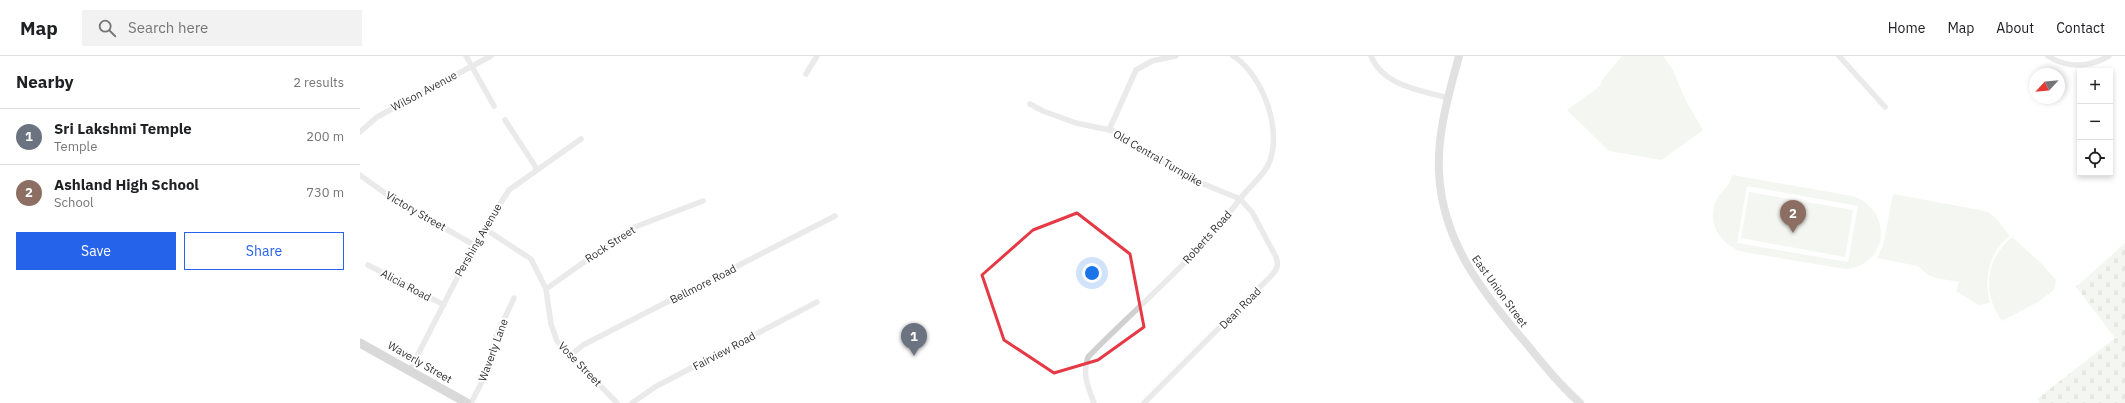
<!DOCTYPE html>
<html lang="en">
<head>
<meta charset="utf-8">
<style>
	body { margin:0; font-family:"IBM Plex Sans",sans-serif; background:#f2f2f2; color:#202124 }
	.controls { position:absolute; right:12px; top:12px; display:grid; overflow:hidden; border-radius:0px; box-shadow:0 2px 6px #0003 }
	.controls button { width:36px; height:36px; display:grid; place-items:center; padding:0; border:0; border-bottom:1px solid #e0e0e0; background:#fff; color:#202124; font:20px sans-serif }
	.compass { position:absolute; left:1669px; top:12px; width:36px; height:36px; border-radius:50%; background:#fff; box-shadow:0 2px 6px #0003; rotate:244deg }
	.you { position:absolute; left:732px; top:217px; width:14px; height:14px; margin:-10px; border:3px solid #fff; border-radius:50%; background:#1a73e8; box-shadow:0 0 0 6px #1a73e833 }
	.badge { display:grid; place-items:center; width:26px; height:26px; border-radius:50%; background:#2563eb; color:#fff; font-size:13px; font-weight:700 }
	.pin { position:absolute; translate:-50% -33px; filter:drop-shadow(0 1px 2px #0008) }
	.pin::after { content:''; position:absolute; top:21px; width:14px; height:12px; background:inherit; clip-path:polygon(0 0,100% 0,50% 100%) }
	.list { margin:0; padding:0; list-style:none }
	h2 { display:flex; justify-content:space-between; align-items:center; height:52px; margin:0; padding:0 16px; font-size:17px }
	h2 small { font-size:13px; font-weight:400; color:#757577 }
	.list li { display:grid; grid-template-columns:26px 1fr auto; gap:12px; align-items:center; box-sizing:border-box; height:56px; padding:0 16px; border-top:1px solid #e0e0e0 }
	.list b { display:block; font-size:15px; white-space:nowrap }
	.list p { margin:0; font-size:13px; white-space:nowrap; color:#757577 }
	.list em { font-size:13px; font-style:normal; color:#757577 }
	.actions { display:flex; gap:8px; padding:12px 16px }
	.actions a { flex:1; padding:9px 0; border:1px solid #2563eb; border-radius:0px; text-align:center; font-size:14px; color:#2563eb }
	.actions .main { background:#2563eb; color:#fff }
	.icon { flex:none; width:22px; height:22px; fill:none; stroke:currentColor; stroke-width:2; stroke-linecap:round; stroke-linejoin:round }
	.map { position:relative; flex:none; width:1765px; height:347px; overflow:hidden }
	header { display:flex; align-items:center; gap:24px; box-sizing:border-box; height:56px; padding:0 20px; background:#fff; border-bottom:1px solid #e0e0e0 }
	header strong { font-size:19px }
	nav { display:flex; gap:22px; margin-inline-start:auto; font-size:14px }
	.search { width:280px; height:36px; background:#f2f2f2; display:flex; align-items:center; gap:10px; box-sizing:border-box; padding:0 14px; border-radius:0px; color:#757577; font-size:15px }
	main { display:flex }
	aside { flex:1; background:#fff }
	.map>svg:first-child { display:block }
	.green { fill:#e6ecdf; fill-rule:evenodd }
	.cemetery { fill:url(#cemetery-stones) }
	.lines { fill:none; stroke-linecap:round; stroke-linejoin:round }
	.street { stroke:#d0d0d0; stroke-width:5.5 }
	.secondary { stroke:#bdbdbd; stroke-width:8 }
	.primary { stroke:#ababab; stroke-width:9 }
	.marked { fill:none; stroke:#e63946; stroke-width:3; stroke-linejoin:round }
	.labels { text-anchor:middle; stroke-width:4; stroke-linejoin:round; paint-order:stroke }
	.street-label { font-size:11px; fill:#333; stroke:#fff }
</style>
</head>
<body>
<header>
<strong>Map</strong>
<div class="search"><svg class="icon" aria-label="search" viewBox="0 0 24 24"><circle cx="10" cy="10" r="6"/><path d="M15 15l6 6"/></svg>Search here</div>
<nav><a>Home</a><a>Map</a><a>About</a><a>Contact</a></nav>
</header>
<main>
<aside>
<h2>Nearby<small>2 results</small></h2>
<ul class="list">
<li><span class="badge" style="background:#6b7280">1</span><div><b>Sri Lakshmi Temple</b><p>Temple</p></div><em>200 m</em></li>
<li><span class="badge" style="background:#8d6e63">2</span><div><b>Ashland High School</b><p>School</p></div><em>730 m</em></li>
</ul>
<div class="actions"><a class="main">Save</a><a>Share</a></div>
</aside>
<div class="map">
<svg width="1765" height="347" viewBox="0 0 1765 347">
	<defs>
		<pattern id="cemetery-stones" width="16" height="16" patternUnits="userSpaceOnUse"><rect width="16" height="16" fill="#e6ecdf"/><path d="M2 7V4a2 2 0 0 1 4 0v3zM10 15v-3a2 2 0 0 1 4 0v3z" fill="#c6cbc0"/></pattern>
	</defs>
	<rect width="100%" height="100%" fill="#fff"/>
	<g class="green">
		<path d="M 1262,0 L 1303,0 L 1312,12 L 1326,45 L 1343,74 L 1302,104 L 1249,95 L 1207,54 L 1240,30 L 1242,24 Z"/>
		<path d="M 1372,119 L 1492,140 C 1534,153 1529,210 1485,213 L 1384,196 C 1361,190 1345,166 1357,143 C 1363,132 1369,133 1372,119 ZM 1387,130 L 1498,150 L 1488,206 L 1377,187 Z"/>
		<path d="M 1389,136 L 1493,154 L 1485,201 L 1381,182 Z"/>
		<path d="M 1533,138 L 1625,155 C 1636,159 1642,171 1650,180 C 1628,197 1624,222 1630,247 L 1619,249 L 1596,235 L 1599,226 L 1576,222 L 1568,219 L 1558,210 L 1517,202 L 1523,190 Z"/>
		<path d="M 1652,181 L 1682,208 L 1696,224 L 1695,233 L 1678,246 L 1642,265 C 1622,238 1625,203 1652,181 Z"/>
	</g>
	<path class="cemetery" d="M 1765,187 L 1765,347 L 1680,347 L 1677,343 L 1755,282 L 1716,231 Z"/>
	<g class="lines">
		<g class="street">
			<path d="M 106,0 L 134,50"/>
			<path d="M 1011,0 C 1023,30 1060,34 1088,42"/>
			<path d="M 1479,0 L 1525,51"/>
			<path d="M 1688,0 C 1708,13 1729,11 1749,0"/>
			<path d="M 446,18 L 457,0"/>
			<path d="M 670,48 L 683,55 L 716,67 L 754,75 L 834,124 L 880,143 L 892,156 L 916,201 C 920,212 915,216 907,224 L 784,347"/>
			<path d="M 145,64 L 177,113"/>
			<path d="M 749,74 L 776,14 L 792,5 L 816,0"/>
			<path d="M 0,76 L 17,61 L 131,0"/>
			<path d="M 0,119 L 29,140 L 114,189"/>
			<path d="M 125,173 L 171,203 L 186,233 L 191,268 L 197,285 L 257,347"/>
			<path d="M 8,209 L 84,249"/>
			<path d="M 186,233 L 272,172 L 343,145"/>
			<path d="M 211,299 L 223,289 L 475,160"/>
			<path d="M 50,314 L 114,189 L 149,134 L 221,83"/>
			<path d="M 111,347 L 125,320 L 135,283 L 154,242"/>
			<path d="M 272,347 L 295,331 L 457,246"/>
			<path d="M 734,347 C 728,331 722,318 728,301 C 779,249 836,202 880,143 C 888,132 900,123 907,111 C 925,79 903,18 873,0"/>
		</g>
		<path class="secondary" d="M 1099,0 C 1089,38 1077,76 1079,116 C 1082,185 1122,236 1165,286 C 1182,307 1199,328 1220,347"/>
		<path class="primary" d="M 0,287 L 107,347"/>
	</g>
	<path d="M0 0H1765V347H0ZM 717,157 L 770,198 L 784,271 L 738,304 L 694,317 L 644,284 L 622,219 L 673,174 Z" fill="#fff" fill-opacity=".55" fill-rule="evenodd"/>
	<path class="marked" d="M 717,157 L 770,198 L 784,271 L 738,304 L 694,317 L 644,284 L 622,219 L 673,174 Z"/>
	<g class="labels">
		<g class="street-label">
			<text transform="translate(64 35) rotate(-28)" y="4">Wilson Avenue</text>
			<text transform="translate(798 102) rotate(30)" y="4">Old Central Turnpike</text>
			<text transform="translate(56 155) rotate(30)" y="4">Victory Street</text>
			<text transform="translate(847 181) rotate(-48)" y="4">Roberts Road</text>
			<text transform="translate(118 184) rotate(-60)" y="4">Pershing Avenue</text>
			<text transform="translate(250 188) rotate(-33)" y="4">Rock Street</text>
			<text transform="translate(343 228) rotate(-27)" y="4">Bellmore Road</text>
			<text transform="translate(46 229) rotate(28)" y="4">Alicia Road</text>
			<text transform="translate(1140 235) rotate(54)" y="4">East Union Street</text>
			<text transform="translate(880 252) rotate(-45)" y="4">Dean Road</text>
			<text transform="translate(133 294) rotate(-70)" y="4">Waverly Lane</text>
			<text transform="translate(364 295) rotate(-28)" y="4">Fairview Road</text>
			<text transform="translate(60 306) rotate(30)" y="4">Waverly Street</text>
			<text transform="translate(220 308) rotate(46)" y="4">Vose Street</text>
		</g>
	</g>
</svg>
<div class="controls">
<button>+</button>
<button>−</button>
<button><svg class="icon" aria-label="locate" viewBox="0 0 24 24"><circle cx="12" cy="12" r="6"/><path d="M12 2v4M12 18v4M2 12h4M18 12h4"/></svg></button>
</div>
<svg class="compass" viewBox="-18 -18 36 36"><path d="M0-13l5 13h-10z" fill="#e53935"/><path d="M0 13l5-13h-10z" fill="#757577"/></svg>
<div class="you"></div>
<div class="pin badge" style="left:554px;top:300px;background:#6b7280">1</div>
<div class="pin badge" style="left:1433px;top:177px;background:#8d6e63">2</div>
</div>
</main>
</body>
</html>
